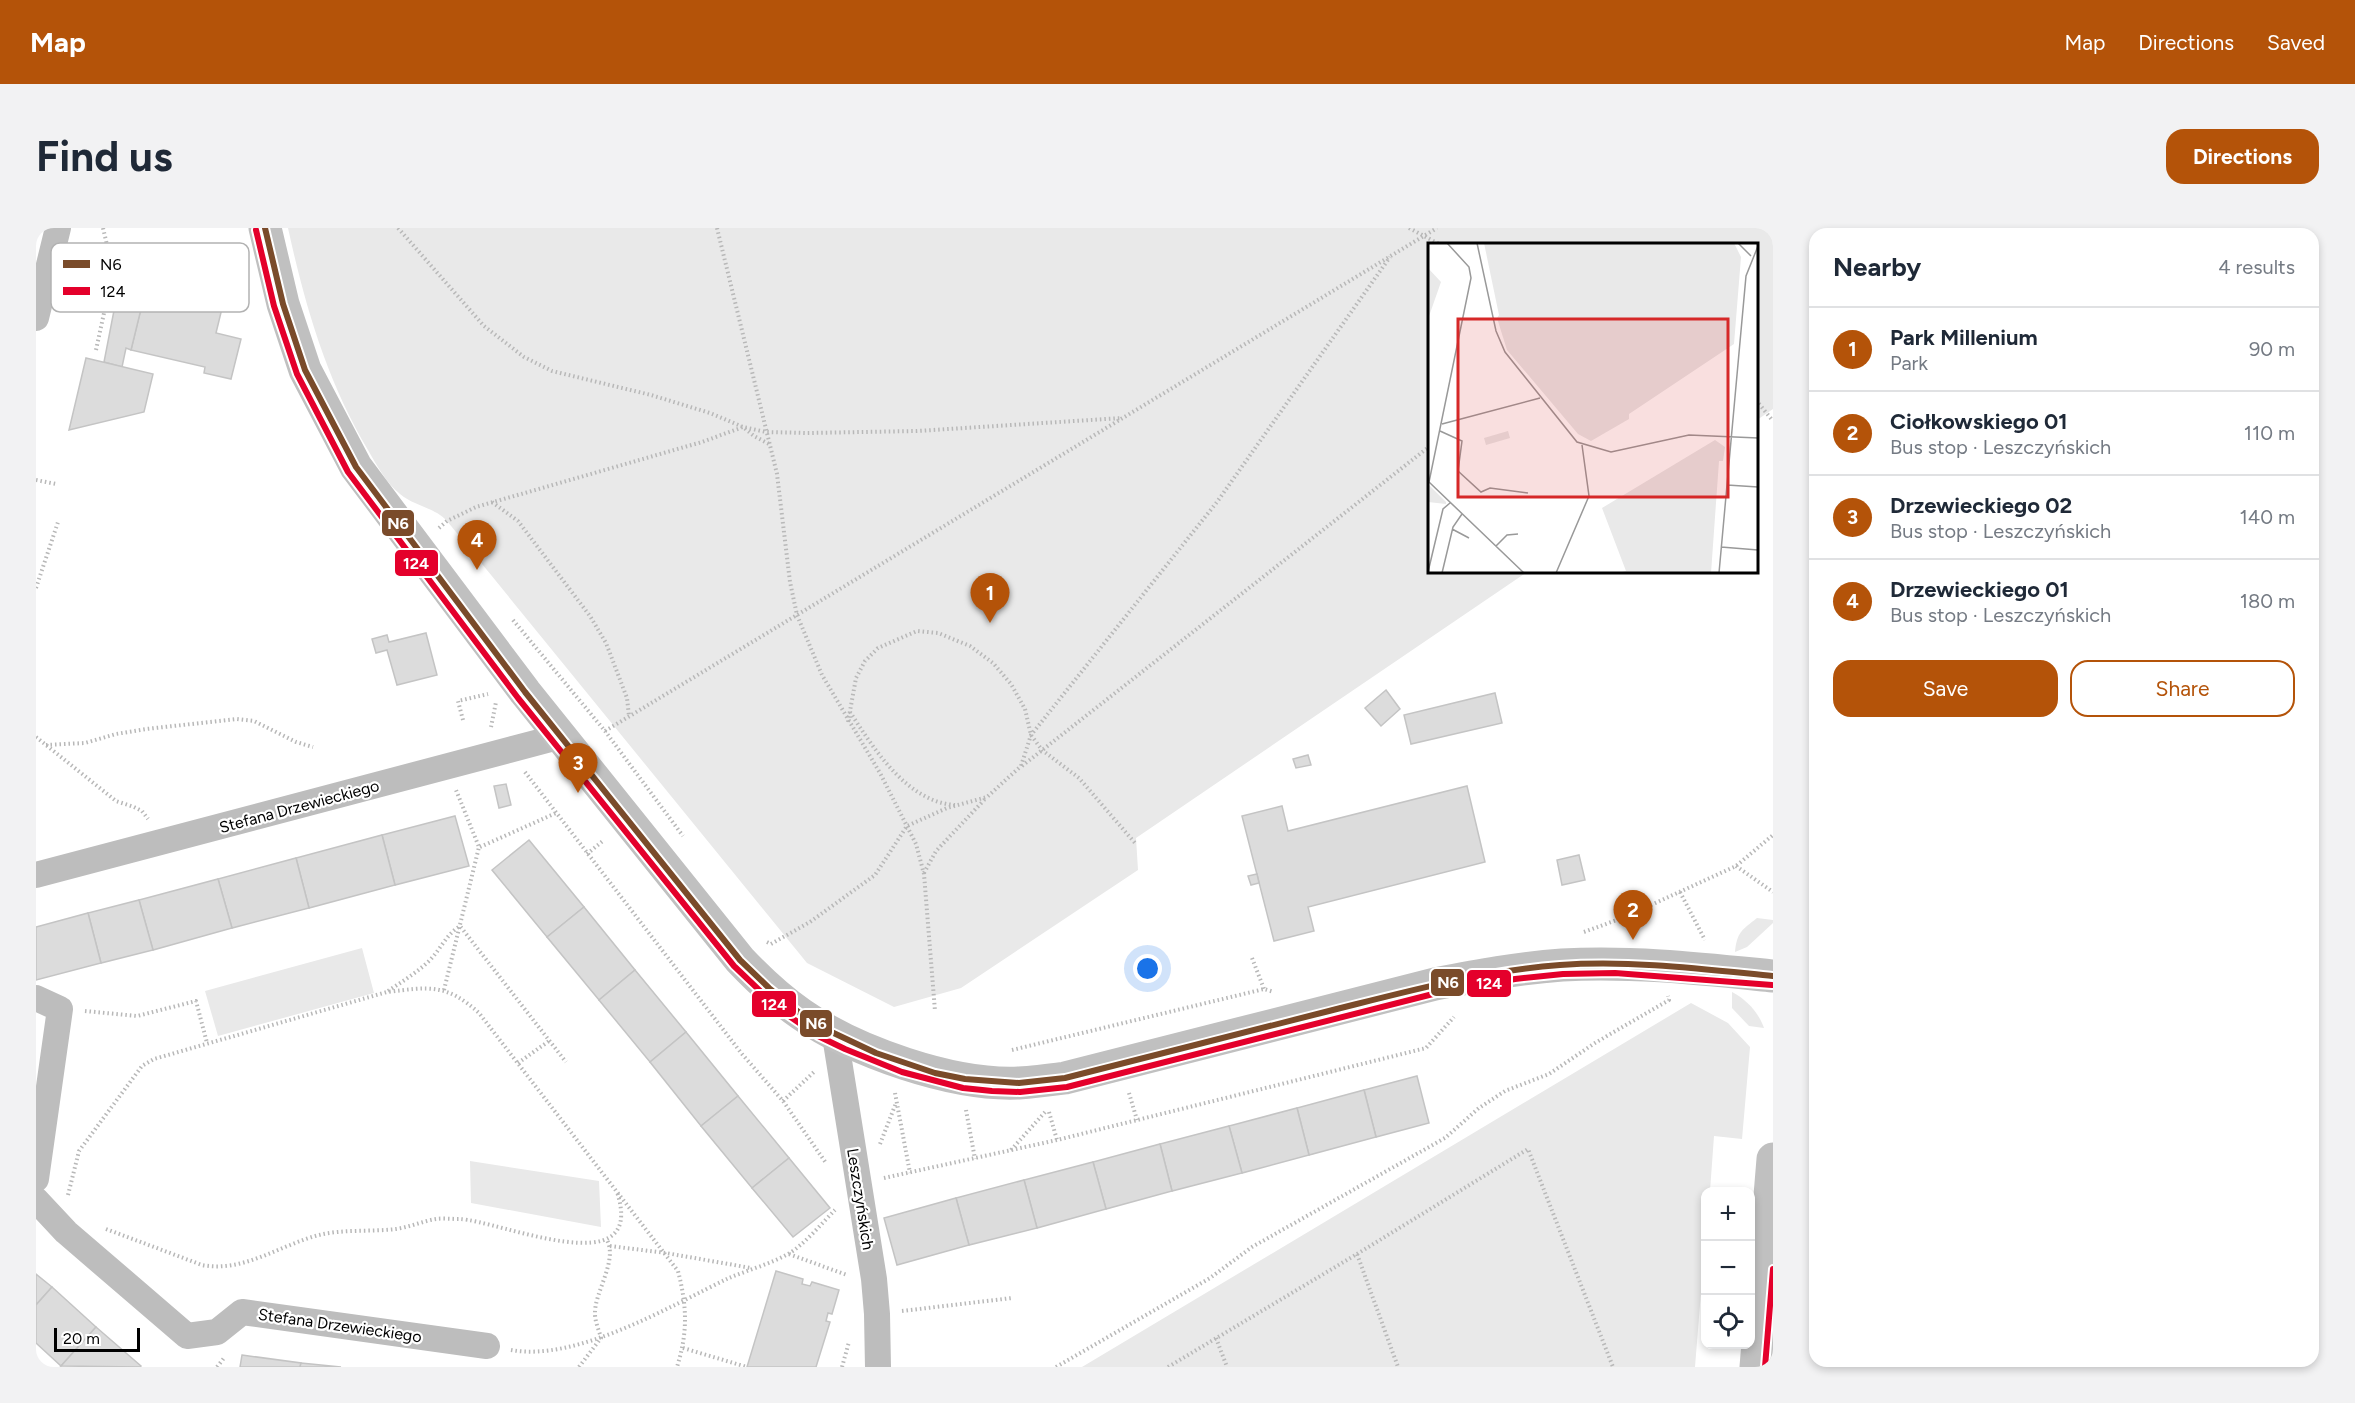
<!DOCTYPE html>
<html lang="en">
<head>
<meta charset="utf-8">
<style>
	body { margin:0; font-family:Figtree,sans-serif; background:#f2f2f3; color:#1f2937 }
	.controls { position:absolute; right:18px; bottom:18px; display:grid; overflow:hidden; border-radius:12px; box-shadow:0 3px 9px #0003 }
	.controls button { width:54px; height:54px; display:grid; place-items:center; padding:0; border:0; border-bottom:2px solid #e0e1e3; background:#fff; color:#1f2937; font:30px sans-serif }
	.scale { position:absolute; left:18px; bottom:15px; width:86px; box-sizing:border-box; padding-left:6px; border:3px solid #000; border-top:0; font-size:16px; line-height:21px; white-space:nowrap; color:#000; -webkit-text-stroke:4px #fff; paint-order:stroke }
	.you { position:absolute; left:1112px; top:741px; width:21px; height:21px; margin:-15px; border:4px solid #fff; border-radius:50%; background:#1a73e8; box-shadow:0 0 0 9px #1a73e833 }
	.badge { display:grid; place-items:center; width:39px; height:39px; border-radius:50%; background:#b45309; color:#fff; font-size:20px; font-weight:700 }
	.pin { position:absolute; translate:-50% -50px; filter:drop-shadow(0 2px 3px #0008) }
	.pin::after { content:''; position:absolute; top:32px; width:21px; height:18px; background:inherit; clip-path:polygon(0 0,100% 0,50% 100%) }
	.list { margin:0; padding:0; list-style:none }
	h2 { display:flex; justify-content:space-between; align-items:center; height:78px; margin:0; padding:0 24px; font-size:26px }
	h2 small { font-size:20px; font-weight:400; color:#747a83 }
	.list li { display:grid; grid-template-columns:39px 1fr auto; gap:18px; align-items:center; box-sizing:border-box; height:84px; padding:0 24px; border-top:2px solid #e0e1e3 }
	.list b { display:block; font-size:22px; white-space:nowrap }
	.list p { margin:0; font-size:20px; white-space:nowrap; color:#747a83 }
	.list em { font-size:20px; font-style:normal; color:#747a83 }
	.actions { display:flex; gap:12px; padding:18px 24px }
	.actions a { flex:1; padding:14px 0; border:2px solid #b45309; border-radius:18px; text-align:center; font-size:21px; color:#b45309 }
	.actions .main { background:#b45309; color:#fff }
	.icon { flex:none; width:33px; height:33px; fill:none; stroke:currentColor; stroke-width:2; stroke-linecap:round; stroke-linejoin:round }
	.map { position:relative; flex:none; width:1737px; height:1139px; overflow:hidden; border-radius:18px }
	header { display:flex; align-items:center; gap:36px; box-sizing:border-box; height:84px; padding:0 30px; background:#b45309; color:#fff }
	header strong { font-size:28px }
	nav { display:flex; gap:33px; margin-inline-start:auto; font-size:21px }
	.intro { display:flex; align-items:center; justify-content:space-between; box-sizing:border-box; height:144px; padding:0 36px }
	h1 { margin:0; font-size:42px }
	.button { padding:15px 27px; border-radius:18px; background:#b45309; color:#fff; font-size:21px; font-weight:700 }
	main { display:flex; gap:36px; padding:0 36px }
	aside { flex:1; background:#fff; border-radius:18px; box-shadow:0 3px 9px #0003 }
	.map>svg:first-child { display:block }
	.green { fill:#e9e9e9 }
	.building { fill:#dcdcdc; stroke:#c4c4c4; stroke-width:1.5 }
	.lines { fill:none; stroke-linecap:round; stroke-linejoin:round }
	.path { stroke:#b8b8b8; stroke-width:4; stroke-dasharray:1.5 3; stroke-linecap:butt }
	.street { stroke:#bdbdbd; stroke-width:26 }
	.secondary { stroke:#c0c0c0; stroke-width:33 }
	.bus-1-casing { stroke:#fff; stroke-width:10 }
	.bus-2-casing { stroke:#fff; stroke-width:10 }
	.bus-1 { stroke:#7a4b2a; stroke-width:6 }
	.bus-2 { stroke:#e4002b; stroke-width:6 }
	.labels { text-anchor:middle; stroke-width:4.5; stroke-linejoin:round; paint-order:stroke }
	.street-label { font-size:16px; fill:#000; stroke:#fff }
	.inset-road { fill:none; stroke:#999; stroke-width:1.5 }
	.view { fill:#d62828; fill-opacity:0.15; stroke:#d62828; stroke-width:3 }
	.inset-edge { fill:none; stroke:#000; stroke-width:3 }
	.key { fill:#fff; stroke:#b2b2b2; stroke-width:1.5 }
	.key-label { font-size:16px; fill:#000 }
	.line-badge { stroke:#fff; stroke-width:2 }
	.badge-label { font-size:16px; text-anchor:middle; font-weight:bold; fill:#fff }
</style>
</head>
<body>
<header>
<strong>Map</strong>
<nav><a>Map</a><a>Directions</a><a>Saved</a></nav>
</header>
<div class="intro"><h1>Find us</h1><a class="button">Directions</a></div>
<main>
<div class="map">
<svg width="1737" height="1139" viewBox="0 0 1737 1139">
	<rect width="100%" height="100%" fill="#fff"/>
	<g class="green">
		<path d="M 252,0 L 1737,0 L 1737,181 L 1721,192 L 1720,16 L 1394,16 L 1394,344 L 1491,344 L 1100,610 L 1102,642 L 925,760 L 858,779 L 771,735 L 411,293 C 398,279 378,278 364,266 C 351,256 340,236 332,222 C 291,153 269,78 252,0 Z"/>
		<path d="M 1721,690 L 1737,692 L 1737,695 L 1711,719 L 1699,724 C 1701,704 1706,702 1721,690 Z"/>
		<path d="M 326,720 L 338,765 L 182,808 L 169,763 Z"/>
		<path d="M 1696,764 C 1710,771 1723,785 1728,800 L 1713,798 L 1696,780 Z"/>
		<path d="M 1655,775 L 1692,795 L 1714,819 L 1706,911 L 1678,908 L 1674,963 L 1670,964 L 1669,1015 L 1659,1139 L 1046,1139 Z"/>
		<path d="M 434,933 L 563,953 L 565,999 L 435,975 Z"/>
	</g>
	<g class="building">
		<path d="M 150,59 L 189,68 L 180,105 L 205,111 L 195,151 L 168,145 L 169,139 L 95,122 L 107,72 L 144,81 Z"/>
		<path d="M 81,67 L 107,73 L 95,122 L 90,120 L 86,139 L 68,134 Z"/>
		<path d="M 50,130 L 117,146 L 108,184 L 33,202 Z"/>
		<path d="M 390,405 L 401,447 L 361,457 L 351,422 L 340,425 L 336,411 L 351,407 L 353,414 Z"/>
		<path d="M 1350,462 L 1364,481 L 1345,498 L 1329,480 Z"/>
		<path d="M 1459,465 L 1466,495 L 1375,516 L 1368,487 Z"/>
		<path d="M 1272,527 L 1275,537 L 1260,540 L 1257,531 Z"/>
		<path d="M 470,556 L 475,577 L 463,580 L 458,558 Z"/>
		<path d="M 1431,558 L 1449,634 L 1272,679 L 1278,703 L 1238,713 L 1206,588 L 1246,578 L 1252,603 Z"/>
		<path d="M 419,588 L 433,638 L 359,657 L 346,607 Z"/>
		<path d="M 346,607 L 359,657 L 273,680 L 260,630 Z"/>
		<path d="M 493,612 L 548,679 L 511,709 L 456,642 Z"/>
		<path d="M 1543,627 L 1549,652 L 1526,657 L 1521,632 Z"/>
		<path d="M 260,630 L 273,680 L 196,700 L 182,651 Z"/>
		<path d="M 1221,646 L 1223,655 L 1215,657 L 1212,648 Z"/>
		<path d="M 182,651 L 196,700 L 117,722 L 103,672 Z"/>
		<path d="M 103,672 L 117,722 L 65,735 L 52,685 Z"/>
		<path d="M 548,679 L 599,742 L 563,772 L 511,709 Z"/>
		<path d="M 52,685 L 65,735 L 0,752 L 0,699 Z"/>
		<path d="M 599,742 L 650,804 L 614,834 L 563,772 Z"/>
		<path d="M 650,804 L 702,868 L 665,898 L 614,834 Z"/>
		<path d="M 1381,848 L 1393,895 L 1340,909 L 1328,862 Z"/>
		<path d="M 1328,862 L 1340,909 L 1273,927 L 1261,880 Z"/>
		<path d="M 702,868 L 753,930 L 716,960 L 665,898 Z"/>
		<path d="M 1261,880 L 1273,927 L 1206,945 L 1193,898 Z"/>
		<path d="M 1193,898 L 1206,945 L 1136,963 L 1124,916 Z"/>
		<path d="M 1124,916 L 1136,963 L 1070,981 L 1057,934 Z"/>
		<path d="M 753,930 L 794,980 L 757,1009 L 716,960 Z"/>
		<path d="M 1057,934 L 1070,981 L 1001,1000 L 988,952 Z"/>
		<path d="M 988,952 L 1001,1000 L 933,1017 L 920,970 Z"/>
		<path d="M 920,970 L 933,1017 L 861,1037 L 848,990 Z"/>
		<path d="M 740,1043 L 767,1051 L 766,1056 L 774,1058 L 776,1054 L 803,1062 L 796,1086 L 792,1085 L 790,1093 L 794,1094 L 780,1139 L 711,1139 Z"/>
		<path d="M 0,1046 L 16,1059 L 0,1077 Z"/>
		<path d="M 16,1059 L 60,1099 L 25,1138 L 0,1115 L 0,1077 Z"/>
		<path d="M 60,1099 L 105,1138 L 104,1139 L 25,1138 Z"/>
		<path d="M 206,1127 L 265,1135 L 264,1139 L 204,1139 Z"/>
		<path d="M 265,1135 L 305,1139 L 264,1139 Z"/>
	</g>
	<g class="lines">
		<g class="path">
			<path d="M 67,0 L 72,21"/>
			<path d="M 362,0 L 448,98 L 488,129 L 516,143 L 615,167 L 674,185 L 707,199 L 730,204 L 771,205 L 881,203 L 1086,190"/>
			<path d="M 681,0 L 741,246 L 754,354 L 761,387 L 786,447 L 844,545 L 880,616 L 888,646 L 899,783"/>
			<path d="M 1373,0 L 1403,16"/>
			<path d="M 35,53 L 78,63 L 146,50 L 213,63"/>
			<path d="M 60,122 L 73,62"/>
			<path d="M 1720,172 L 1737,193"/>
			<path d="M 0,252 L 20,256"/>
			<path d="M 456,274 L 482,293 L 554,388 L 570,415 L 591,470 L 593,488"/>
			<path d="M 403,300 L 411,293 L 440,279 L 666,214 L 707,199 L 718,208 L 733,216"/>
			<path d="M 0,360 L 22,294"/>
			<path d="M 477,392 L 569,503 L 647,608"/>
			<path d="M 814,484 C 838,521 871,574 919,577"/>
			<path d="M 427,492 L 422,473 L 452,466"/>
			<path d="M 812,494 L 820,450 L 829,433 L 842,420 L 881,403 L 902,405 L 934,418 L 957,435 L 975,456 L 989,481 L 995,507 L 1006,522 L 1043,550 L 1099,615"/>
			<path d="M 455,499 L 460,474"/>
			<path d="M 569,503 L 1401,0"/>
			<path d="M 0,509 L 80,573 L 98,579 L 106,583 L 112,591"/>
			<path d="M 10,517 L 49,515 L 80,506 L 110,501 L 201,491 L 218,493 L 260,514 L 277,519"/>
			<path d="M 986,538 L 1394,218"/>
			<path d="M 489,544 L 706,826 L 747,873 L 790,935"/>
			<path d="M 444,619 L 520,585"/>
			<path d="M 551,626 L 568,612"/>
			<path d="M 1700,638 L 1737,664"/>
			<path d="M 888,645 L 900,623 L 950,570"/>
			<path d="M 1644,664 L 1669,712"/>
			<path d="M 1548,704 L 1589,689 L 1700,638 L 1737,607"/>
			<path d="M 731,714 L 735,716 L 774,694 L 839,647 L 871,598 L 911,580 L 951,569 L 985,538 L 995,507 L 1181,274 L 1354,29"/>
			<path d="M 1216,730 L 1228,761"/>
			<path d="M 408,762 L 443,619 L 420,562"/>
			<path d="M 352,763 C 367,753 382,744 395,731 C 405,720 411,706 424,698 L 530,834"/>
			<path d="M 49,783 L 101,788 L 160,773 L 171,815"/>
			<path d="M 976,822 L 1228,761 L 1238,764"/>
			<path d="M 482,835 L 513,813"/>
			<path d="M 859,865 L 874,945"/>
			<path d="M 1093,865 L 1101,892"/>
			<path d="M 747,873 L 778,844"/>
			<path d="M 930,882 L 939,931"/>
			<path d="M 1013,884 L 1021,912"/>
			<path d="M 844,916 L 860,875"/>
			<path d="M 975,922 L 1010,883"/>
			<path d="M 848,950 L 1021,912 L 1390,820 L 1418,789"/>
			<path d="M 32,967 L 43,923 L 106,838 L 118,831 L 351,764 C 393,759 410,755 443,785 L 642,1043 C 651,1078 652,1104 641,1139"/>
			<path d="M 70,1001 L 166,1037 C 207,1045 244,1017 283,1007 C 307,1001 335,1004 360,1001 C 374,999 387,993 400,991 C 407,990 415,991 423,991 C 462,992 612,1059 581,964"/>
			<path d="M 574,1018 L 630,1025 L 715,1040"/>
			<path d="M 753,1026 L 811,1047"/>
			<path d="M 1321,1026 L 1492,921 L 1577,1139"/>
			<path d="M 866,1083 L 976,1070"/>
			<path d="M 1180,1110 L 1191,1139"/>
			<path d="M 647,1120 L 711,1139"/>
			<path d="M 475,1122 C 541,1134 634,1078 693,1050 C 712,1042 734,1036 752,1026 C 768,1017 786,995 799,982"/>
			<path d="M 181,1139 L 188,1130"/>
			<path d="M 543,1139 L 565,1110 C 563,1102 559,1094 559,1086 C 558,1065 582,1033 571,1012"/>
			<path d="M 806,1139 L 813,1114"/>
			<path d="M 1020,1139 L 1174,1050 L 1216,1019 L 1409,910 L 1443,880 L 1469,863 L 1513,846 L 1559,815 L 1633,772 L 1632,768"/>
			<path d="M 1132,1139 L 1321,1026 L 1362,1139"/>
		</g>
		<g class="street">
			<path d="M 0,90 L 22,0"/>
			<path d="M 0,647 L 526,508"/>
			<path d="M 0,770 L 24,781 L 0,951"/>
			<path d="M 799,808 L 838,1051 L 841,1086 L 842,1139"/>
			<path d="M 0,972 L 30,1004 L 151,1108 L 181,1104 L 206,1084 L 451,1118"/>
		</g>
		<g class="secondary">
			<path d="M 229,0 L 247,76 L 269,142 L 320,239 L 489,464 L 704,732 C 723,752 742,770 765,786 C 819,824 917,858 983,855 C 999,854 1014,852 1029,850 L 1399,756 C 1441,748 1483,740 1526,737 C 1596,733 1667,741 1737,748"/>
			<path d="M 1720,1139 L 1737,931"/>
		</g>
		<g class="bus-1-casing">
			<path id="bus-1" d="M 229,0 L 247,76 L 269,142 L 320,239 L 489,464 L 704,732 L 733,760 L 765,786 L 787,800 L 840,825 L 899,845 L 929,851 L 983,855 L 1029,850 C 1117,828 1205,805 1293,783 C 1369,764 1445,743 1524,737 C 1595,732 1667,741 1737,748"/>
		</g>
		<g class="bus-2-casing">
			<g id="bus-2">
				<path d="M 220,2 L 238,78 L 261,146 L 312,244 L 482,470 L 698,738 L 743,781 L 782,808 L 809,821 L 866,844 L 927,860 L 956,863 L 984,864 L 1031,859 L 1401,765 L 1479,751 L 1527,746 L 1579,745 L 1736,757"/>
				<path d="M 1729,1139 L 1737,1041"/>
			</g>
		</g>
		<use href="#bus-1" class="bus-1"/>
		<use href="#bus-2" class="bus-2"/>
	</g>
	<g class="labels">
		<g class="street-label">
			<text transform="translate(263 578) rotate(-15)" y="6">Stefana Drzewieckiego</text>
			<text transform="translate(825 971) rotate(81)" y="6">Leszczyńskich</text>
			<text transform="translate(304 1097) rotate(8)" y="6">Stefana Drzewieckiego</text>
		</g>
	</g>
	<g transform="translate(1392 15)">
		<rect width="330" height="330" fill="#fff"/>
		<path d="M 56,0 L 306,0 L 313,14 L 306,101 L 201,171 L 201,176 L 163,198 L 150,191 L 79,107 L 69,75 L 71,72 ZM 0,25 L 13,39 L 0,76 ZM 80,188 L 82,195 L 58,202 L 56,195 ZM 287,197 L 297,204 L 295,218 L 291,218 L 283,330 L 190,330 L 198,328 L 174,265 ZM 0,241 L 18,259 L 18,261 L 0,259 Z" fill="#e9e9e9"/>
		<path class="inset-road" d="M 19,0 L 41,24 L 43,35 L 1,239 L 96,330M 49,0 L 68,88 L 77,109 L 149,199 L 183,209 L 261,192 L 330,195M 310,0 L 323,13M 14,181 L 112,155M 12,188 L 34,198 L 30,228 L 53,249 L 62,245 L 100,250M 299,242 L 330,244M 24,286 L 41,295M 68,303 L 79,292 L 90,291M 293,304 L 330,307M 0,329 L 15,266 L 22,260M 14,330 L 25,284 L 34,271M 128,330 L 161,253 L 154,202M 291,330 L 318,33 L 330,3"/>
		<path class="view" d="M 30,76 L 300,76 L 300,254 L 30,254 Z"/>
		<rect width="330" height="330" class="inset-edge"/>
	</g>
	<rect x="15" y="15" width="198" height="69" rx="9" class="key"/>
	<rect x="27" y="32" width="27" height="8" fill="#7a4b2a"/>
	<rect x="27" y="59" width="27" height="8" fill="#e4002b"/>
	<g class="key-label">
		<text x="64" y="42">N6</text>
		<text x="64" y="69">124</text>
	</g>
	<g class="line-badge">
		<rect x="345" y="281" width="34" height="28" rx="6" fill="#7a4b2a"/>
		<rect x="358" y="321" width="45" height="28" rx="6" fill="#e4002b"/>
		<rect x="1394" y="740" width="35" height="29" rx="6" fill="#7a4b2a"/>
		<rect x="1430" y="741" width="46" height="29" rx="6" fill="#e4002b"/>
		<rect x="715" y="762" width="46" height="28" rx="6" fill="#e4002b"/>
		<rect x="763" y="781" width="34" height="29" rx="6" fill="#7a4b2a"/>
	</g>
	<g class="badge-label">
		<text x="362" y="301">N6</text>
		<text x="380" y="341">124</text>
		<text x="1412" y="760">N6</text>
		<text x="1453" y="761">124</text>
		<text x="738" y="782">124</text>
		<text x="780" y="801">N6</text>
	</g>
</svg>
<div class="controls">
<button>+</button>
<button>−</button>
<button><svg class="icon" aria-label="locate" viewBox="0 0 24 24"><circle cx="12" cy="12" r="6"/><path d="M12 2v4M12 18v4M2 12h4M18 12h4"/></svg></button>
</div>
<div class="scale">20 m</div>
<div class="you"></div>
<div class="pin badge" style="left:954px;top:395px">1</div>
<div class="pin badge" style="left:1597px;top:712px">2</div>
<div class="pin badge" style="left:542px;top:565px">3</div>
<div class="pin badge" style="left:441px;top:342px">4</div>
</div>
<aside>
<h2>Nearby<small>4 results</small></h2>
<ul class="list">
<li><span class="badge">1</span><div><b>Park Millenium</b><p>Park</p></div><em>90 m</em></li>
<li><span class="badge">2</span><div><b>Ciołkowskiego 01</b><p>Bus stop · Leszczyńskich</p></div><em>110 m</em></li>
<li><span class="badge">3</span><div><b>Drzewieckiego 02</b><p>Bus stop · Leszczyńskich</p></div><em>140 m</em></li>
<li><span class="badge">4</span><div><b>Drzewieckiego 01</b><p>Bus stop · Leszczyńskich</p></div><em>180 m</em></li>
</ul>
<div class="actions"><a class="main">Save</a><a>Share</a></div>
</aside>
</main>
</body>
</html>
